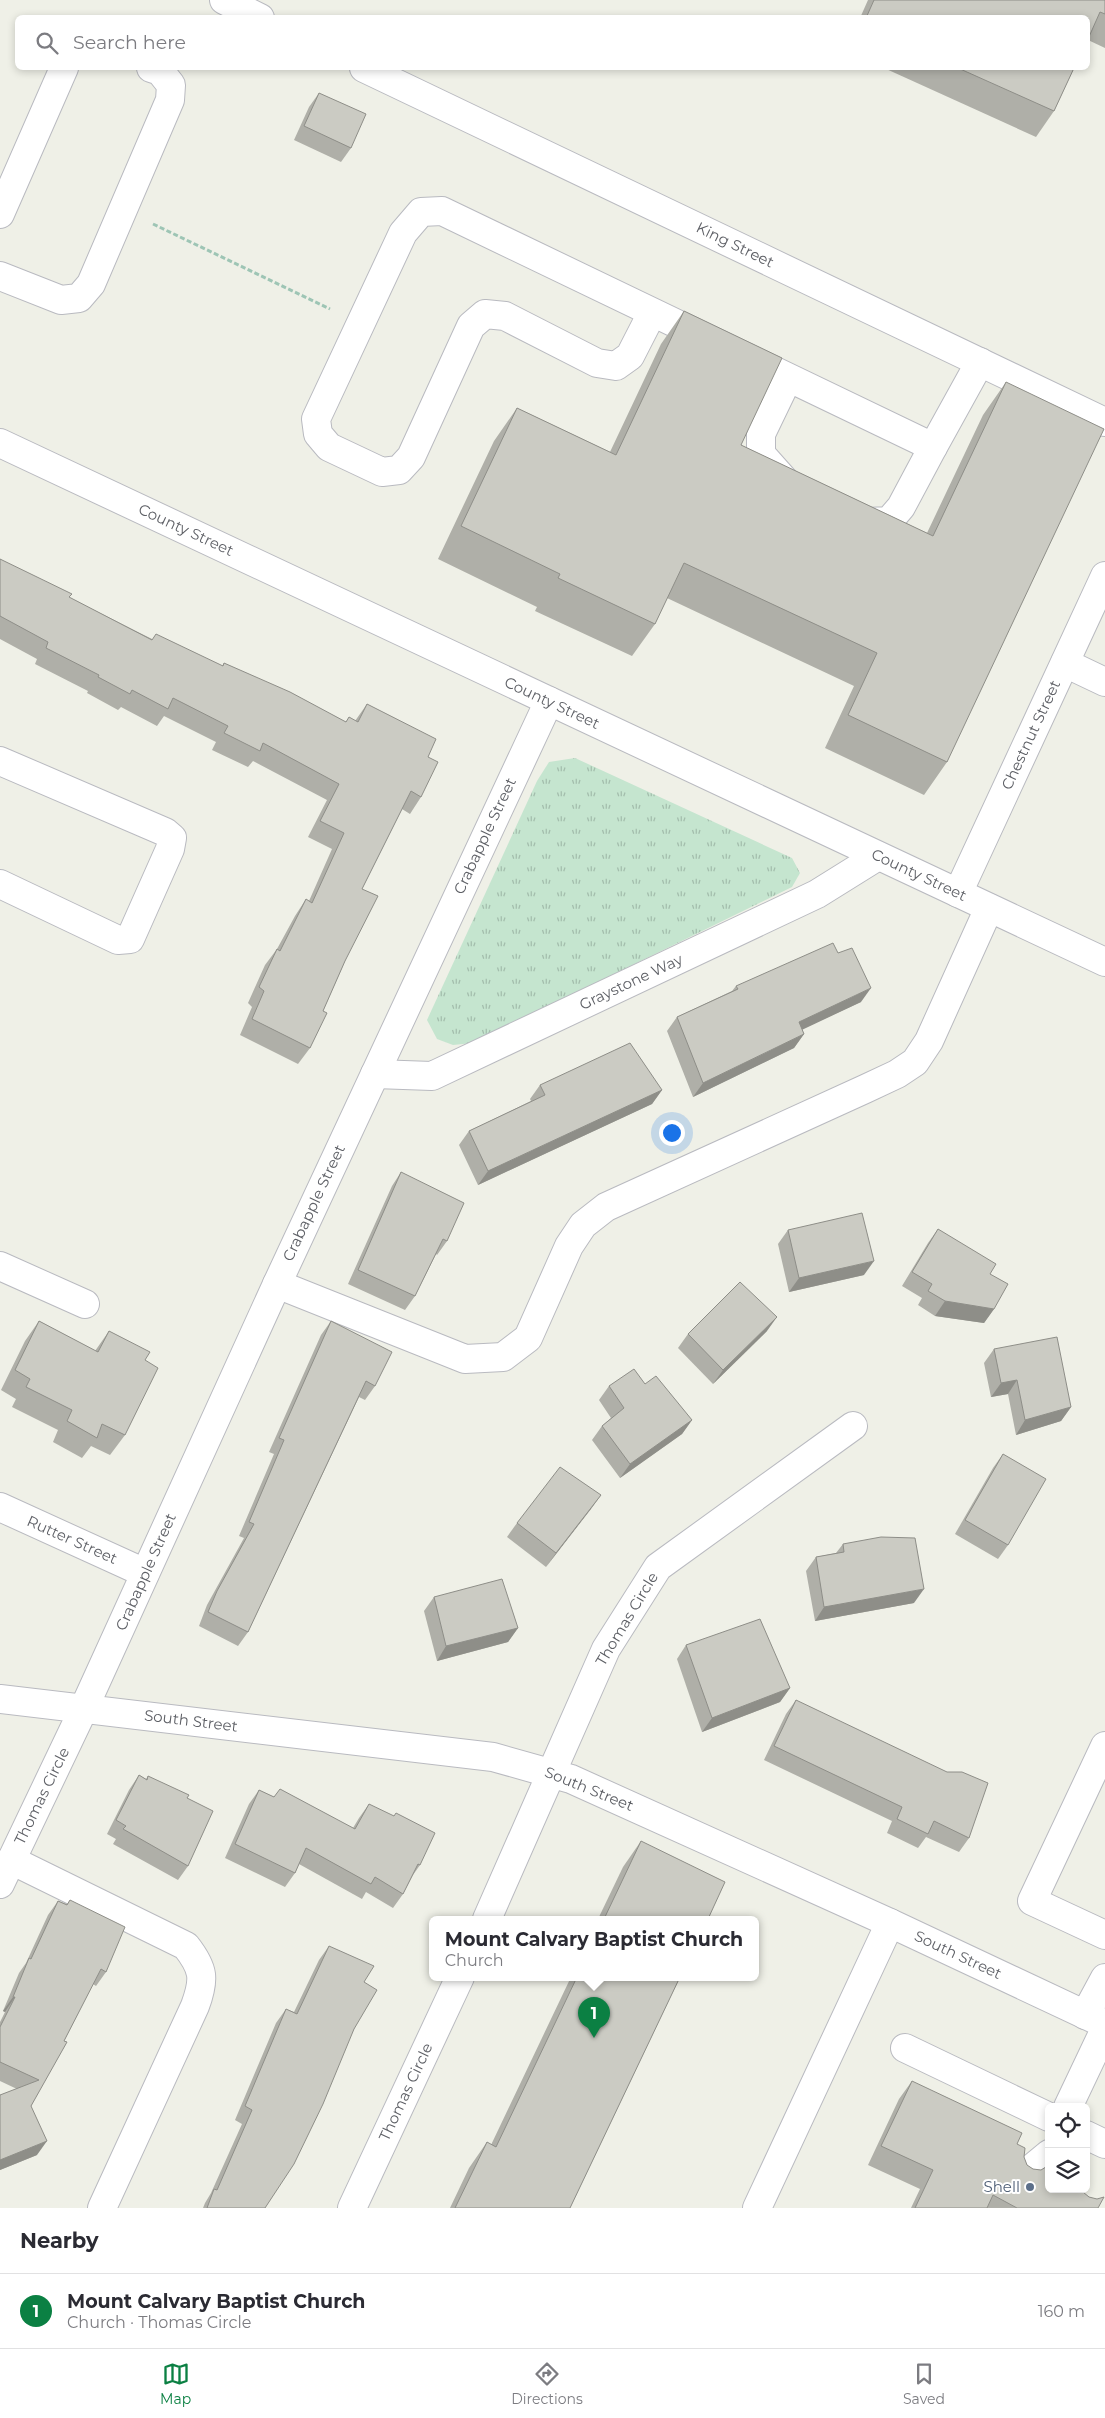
<!DOCTYPE html>
<html lang="en">
<head>
<meta charset="utf-8">
<style>
	body { margin:0; font-family:Montserrat,sans-serif; background:#f2f2f3; color:#2b2b33 }
	.controls { position:absolute; right:15px; bottom:15px; display:grid; overflow:hidden; border-radius:8px; box-shadow:0 2px 8px #0003 }
	.controls button { width:45px; height:45px; display:grid; place-items:center; padding:0; border:0; border-bottom:1px solid #e1e1e2; background:#fff; color:#2b2b33; font:25px sans-serif }
	.you { position:absolute; left:671px; top:1132px; width:18px; height:18px; margin:-12px; border:4px solid #fff; border-radius:50%; background:#1a73e8; box-shadow:0 0 0 8px #1a73e833 }
	.badge { display:grid; place-items:center; width:32px; height:32px; border-radius:50%; background:#0b8043; color:#fff; font-size:16px; font-weight:700 }
	.pin { position:absolute; translate:-50% -41px; filter:drop-shadow(0 1px 2px #0008) }
	.pin::after { content:''; position:absolute; top:26px; width:18px; height:15px; background:inherit; clip-path:polygon(0 0,100% 0,50% 100%) }
	.popup { position:absolute; left:429px; top:1916px; width:330px; height:65px; box-sizing:border-box; display:grid; place-content:center; border-radius:8px; background:#fff; filter:drop-shadow(0 1px 4px #0005); font-size:16px; white-space:nowrap; color:#7c7c81 }
	.popup b { font-size:19px; color:#2b2b33 }
	.popup::after { content:''; position:absolute; left:50%; top:100%; margin-left:-10px; border:10px solid transparent; border-top-color:#fff }
	.list { margin:0; padding:0; list-style:none }
	h2 { display:flex; justify-content:space-between; align-items:center; height:65px; margin:0; padding:0 20px; font-size:21px }
	h2 small { font-size:16px; font-weight:400; color:#7c7c81 }
	.list li { display:grid; grid-template-columns:32px 1fr auto; gap:15px; align-items:center; box-sizing:border-box; height:75px; padding:0 20px; border-top:1px solid #e1e1e2 }
	.list b { display:block; font-size:19px; white-space:nowrap }
	.list p { margin:0; font-size:16px; white-space:nowrap; color:#7c7c81 }
	.list em { font-size:16px; font-style:normal; color:#7c7c81 }
	.icon { flex:none; width:28px; height:28px; fill:none; stroke:currentColor; stroke-width:2; stroke-linecap:round; stroke-linejoin:round }
	.map { position:relative; flex:none; width:1105px; height:2208px; overflow:hidden }
	.search { position:absolute; background:#fff; box-shadow:0 2px 8px #0003; left:15px; right:15px; top:15px; height:55px; display:flex; align-items:center; gap:12px; box-sizing:border-box; padding:0 18px; border-radius:8px; color:#7c7c81; font-size:19px }
	.sheet { height:140px; background:#fff }
	nav { display:flex; justify-content:space-around; align-items:center; box-sizing:border-box; height:70px; border-top:1px solid #e1e1e2; background:#fff; font-size:14px; color:#7c7c81 }
	nav a { display:grid; justify-items:center; gap:2px }
	nav .on { color:#0b8043 }
	.map>svg:first-child { display:block }
	.grass { fill:url(#grass-tufts) }
	.lines { fill:none; stroke-linecap:round; stroke-linejoin:round }
	.minor-casing { stroke:#b9bac0; stroke-width:30 }
	.path { stroke:#9ec5b5; stroke-width:3; stroke-dasharray:5 2.5; stroke-linecap:butt }
	.minor { stroke:#fff; stroke-width:28 }
	.wall { fill:#afafa8 }
	.shaded-wall { fill:#8e8e88 }
	.building { fill:#cbcbc3; stroke:#8e8e88 }
	.service-dot { fill:#5c6f8a; stroke:#fff; stroke-width:2 }
	.labels { text-anchor:middle; stroke-width:4; stroke-linejoin:round; paint-order:stroke }
	.street-label { font-size:15px; fill:#5e6066; stroke:#fff }
	.service-label { font-size:15px; fill:#4e5e75; stroke:#fff; text-anchor:end }
</style>
</head>
<body>
<div class="map">
<svg width="1105" height="2208" viewBox="0 0 1105 2208">
	<defs>
		<pattern id="grass-tufts" width="24" height="20" patternUnits="userSpaceOnUse" patternTransform="scale(1.25)"><rect width="24" height="20" fill="#c5e5cf"/><path d="M3 7l-1-3M5 7V3M7 7l1-3M15 17l-1-3M17 17v-4M19 17l1-3" fill="none" stroke="#a3bdac"/></pattern>
	</defs>
	<rect width="100%" height="100%" fill="#eff0e7"/>
	<path class="grass" d="M 575,758 L 792,858 L 800,873 L 792,887 L 473,1043 L 453,1045 L 437,1039 L 427,1020 L 537,781 L 549,762 Z"/>
	<g class="lines">
		<g class="minor-casing">
			<g id="minor">
				<path d="M 224,0 L 260,18"/>
				<path d="M 364,68 L 1105,422"/>
				<path d="M 0,214 L 64,68"/>
				<path d="M 0,276 L 61,300 L 79,298 L 91,284 L 170,100 L 171,85 L 160,71 L 151,68"/>
				<path d="M 652,313 L 630,356 L 616,366 L 597,363 L 505,316 L 485,314 L 471,326 L 411,457 L 399,470 L 382,472 L 329,447 L 318,434 L 316,419 L 403,233 L 421,212 L 442,211 L 933,447 L 980,362"/>
				<path d="M 0,443 L 1105,962"/>
				<path d="M 785,481 L 761,454 L 761,434 L 788,378"/>
				<path d="M 858,518 L 867,522 L 889,521 L 901,507 L 933,447"/>
				<path d="M 1065,663 L 1105,682"/>
				<path d="M 0,761 L 165,832 L 172,838 L 170,849 L 130,939 L 118,940 L 0,884"/>
				<path d="M 958,893 L 1105,576"/>
				<path d="M 375,1074 L 432,1076 L 817,894 L 878,856"/>
				<path d="M 0,1266 L 85,1304"/>
				<path d="M 277,1284 L 465,1359 L 503,1357 L 528,1338 L 569,1246 L 583,1225 L 606,1207 L 865,1089 L 897,1074 L 915,1062 L 929,1041 L 989,908"/>
				<path d="M 0,1507 L 145,1573"/>
				<path d="M 0,1699 L 493,1757 L 571,1779 L 890,1923 L 1105,2024"/>
				<path d="M 1105,1746 L 1032,1901 L 1105,1935"/>
				<path d="M 11,1860 L 186,1946 C 204,1969 205,1979 195,2006 L 102,2208"/>
				<path d="M 0,1884 L 84,1708 L 277,1284 L 549,701"/>
				<path d="M 487,1919 L 606,1649 L 658,1567 L 853,1426"/>
				<path d="M 1085,2015 L 1105,1978"/>
				<path d="M 905,2048 L 1049,2117"/>
				<path d="M 1068,2107 L 1105,2029"/>
				<path d="M 1086,2135 L 1105,2144"/>
				<path d="M 1026,2173 L 1049,2154"/>
				<path d="M 352,2208 L 460,1977"/>
				<path d="M 757,2208 L 890,1923"/>
			</g>
		</g>
		<path class="path" d="M 153,224 L 330,309"/>
		<use href="#minor" class="minor"/>
	</g>
	<g class="wall">
		<path d="M 868,0 L 1105,0 L 1105,48 L 1088,40 L 1088,18 L 860,18 Z"/>
		<path d="M 884,68 L 1074,68 L 1054,111 L 1036,137 Z"/>
		<path d="M 319,93 L 351,148 L 341,162 L 294,140 L 309,107 Z"/>
		<path d="M 684,311 L 741,445 L 927,533 L 983,415 L 1006,382 L 947,762 L 924,795 L 825,748 L 854,686 L 667,598 L 655,624 L 632,656 L 535,611 L 537,607 L 438,559 L 494,441 L 517,408 L 610,452 L 661,344 Z"/>
		<path d="M 0,559 L 70,598 L 152,639 L 222,666 L 224,663 L 346,722 L 349,717 L 355,721 L 367,704 L 428,757 L 421,797 L 410,814 L 402,809 L 362,889 L 345,961 L 323,1011 L 310,1048 L 298,1064 L 240,1035 L 252,1007 L 248,1003 L 265,965 L 277,949 L 295,916 L 306,899 L 309,901 L 332,849 L 308,837 L 327,800 L 253,761 L 248,767 L 212,750 L 216,742 L 164,716 L 157,726 L 121,707 L 118,710 L 87,693 L 88,691 L 35,664 L 37,659 L 0,639 Z"/>
		<path d="M 736,986 L 861,1002 L 802,1029 L 804,1034 L 794,1048 L 693,1097 L 667,1031 L 677,1017 L 732,991 Z"/>
		<path d="M 540,1085 L 662,1090 L 652,1104 L 478,1185 L 459,1145 L 469,1131 L 531,1101 L 530,1099 Z"/>
		<path d="M 401,1172 L 447,1241 L 437,1255 L 436,1254 L 415,1296 L 405,1310 L 348,1284 L 392,1186 Z"/>
		<path d="M 938,1229 L 990,1274 L 994,1309 L 984,1323 L 935,1316 L 918,1305 L 922,1298 L 902,1286 L 928,1243 Z"/>
		<path d="M 788,1230 L 864,1275 L 789,1292 L 778,1244 Z"/>
		<path d="M 39,1321 L 95,1351 L 109,1331 L 145,1360 L 125,1435 L 110,1455 L 91,1446 L 82,1458 L 53,1442 L 58,1430 L 12,1407 L 16,1399 L 1,1390 L 25,1341 Z"/>
		<path d="M 331,1321 L 375,1386 L 365,1400 L 359,1397 L 248,1632 L 238,1646 L 199,1626 L 207,1605 L 244,1538 L 239,1536 L 274,1454 L 269,1452 L 321,1335 Z"/>
		<path d="M 767,1331 L 713,1384 L 678,1348 L 688,1334 Z"/>
		<path d="M 994,1349 L 1071,1407 L 1061,1421 L 1016,1435 L 1008,1394 L 991,1397 L 984,1363 Z"/>
		<path d="M 645,1384 L 692,1420 L 682,1434 L 620,1478 L 592,1440 L 602,1426 L 611,1418 L 599,1400 L 609,1386 Z"/>
		<path d="M 1003,1454 L 1008,1545 L 998,1559 L 955,1534 L 993,1468 Z"/>
		<path d="M 601,1495 L 546,1567 L 507,1537 L 517,1523 Z"/>
		<path d="M 843,1544 L 914,1603 L 815,1621 L 806,1571 L 816,1557 L 836,1553 Z"/>
		<path d="M 434,1597 L 518,1628 L 508,1642 L 437,1661 L 424,1611 Z"/>
		<path d="M 686,1645 L 790,1688 L 780,1702 L 702,1732 L 677,1659 Z"/>
		<path d="M 796,1700 L 969,1838 L 959,1852 L 926,1837 L 918,1848 L 887,1833 L 892,1821 L 764,1760 L 786,1714 Z"/>
		<path d="M 139,1775 L 146,1779 L 148,1776 L 187,1798 L 188,1866 L 178,1880 L 113,1844 L 116,1839 L 107,1834 L 129,1790 Z"/>
		<path d="M 259,1790 L 274,1797 L 353,1828 L 359,1818 L 369,1804 L 420,1865 L 413,1875 L 403,1894 L 393,1908 L 366,1892 L 362,1899 L 299,1864 L 295,1873 L 285,1887 L 225,1858 L 249,1804 Z"/>
		<path d="M 641,1841 L 708,1919 L 598,1919 L 623,1867 Z"/>
		<path d="M 70,1900 L 106,1972 L 96,1986 L 93,1984 L 31,2106 L 37,2155 L 0,2170 L 0,2095 L 17,2089 L 0,2081 L 0,2022 L 5,2012 L 3,2011 L 19,1973 L 26,1963 L 48,1915 L 58,1901 L 67,1904 Z"/>
		<path d="M 329,1946 L 364,1982 L 354,2029 L 265,2208 L 203,2208 L 205,2203 L 211,2193 L 242,2124 L 235,2120 L 276,2023 L 286,2009 L 294,2012 L 319,1960 Z"/>
		<path d="M 571,1977 L 680,1977 L 570,2208 L 450,2208 L 469,2168 L 487,2142 L 491,2145 Z"/>
		<path d="M 912,2081 L 1017,2144 L 1027,2165 L 1033,2169 L 1083,2192 L 1098,2208 L 911,2208 L 920,2189 L 868,2165 L 899,2099 Z"/>
	</g>
	<g class="shaded-wall">
		<path d="M 871,988 L 861,1002 L 789,1036 L 799,1022 Z"/>
		<path d="M 804,1034 L 794,1048 L 693,1097 L 703,1083 Z"/>
		<path d="M 662,1090 L 652,1104 L 478,1185 L 488,1171 Z"/>
		<path d="M 874,1261 L 864,1275 L 789,1292 L 799,1278 Z"/>
		<path d="M 945,1301 L 994,1309 L 984,1323 L 935,1316 Z"/>
		<path d="M 777,1317 L 767,1331 L 713,1384 L 723,1370 Z"/>
		<path d="M 1017,1380 L 1008,1394 L 991,1397 L 1001,1383 Z"/>
		<path d="M 1071,1407 L 1061,1421 L 1016,1435 L 1025,1420 Z"/>
		<path d="M 692,1420 L 682,1434 L 620,1478 L 630,1464 Z"/>
		<path d="M 601,1495 L 591,1509 L 546,1567 L 556,1553 Z"/>
		<path d="M 924,1589 L 914,1603 L 815,1621 L 824,1607 Z"/>
		<path d="M 518,1628 L 508,1642 L 437,1661 L 446,1646 Z"/>
		<path d="M 790,1688 L 780,1702 L 702,1732 L 712,1718 Z"/>
		<path d="M 13,1997 L 15,1997 L 5,2012 L 3,2011 Z"/>
		<path d="M 47,2141 L 37,2155 L 0,2170 L 0,2160 Z"/>
	</g>
	<g class="building">
		<path d="M 874,0 L 1105,0 L 1105,14 L 1100,12 L 1088,39 L 1088,18 L 866,18 Z"/>
		<path d="M 958,68 L 1074,68 L 1054,111 Z"/>
		<path d="M 319,93 L 366,114 L 351,148 L 304,126 Z"/>
		<path d="M 684,311 L 782,358 L 741,445 L 933,536 L 1006,382 L 1104,429 L 947,762 L 848,715 L 877,653 L 684,563 L 655,624 L 558,578 L 560,574 L 461,526 L 517,408 L 616,455 Z"/>
		<path d="M 0,559 L 72,594 L 69,597 L 152,640 L 156,634 L 223,666 L 224,663 L 290,692 L 346,722 L 349,717 L 358,722 L 367,704 L 436,739 L 428,757 L 438,762 L 421,797 L 411,791 L 362,889 L 378,896 L 345,961 L 323,1011 L 327,1013 L 310,1048 L 252,1019 L 264,991 L 259,987 L 277,949 L 280,951 L 306,899 L 312,903 L 344,833 L 320,821 L 339,784 L 263,743 L 260,751 L 224,733 L 228,726 L 173,698 L 168,709 L 132,690 L 130,694 L 98,677 L 99,675 L 46,648 L 48,642 L 0,616 Z"/>
		<path d="M 833,943 L 838,953 L 852,948 L 871,988 L 799,1022 L 804,1034 L 703,1083 L 677,1017 L 738,989 L 736,986 Z"/>
		<path d="M 630,1043 L 662,1090 L 488,1171 L 469,1131 L 545,1095 L 540,1085 Z"/>
		<path d="M 401,1172 L 464,1203 L 447,1241 L 443,1239 L 415,1296 L 358,1270 Z"/>
		<path d="M 862,1213 L 874,1261 L 799,1278 L 788,1230 Z"/>
		<path d="M 938,1229 L 996,1264 L 990,1274 L 1008,1284 L 994,1309 L 945,1301 L 928,1291 L 932,1284 L 912,1272 Z"/>
		<path d="M 740,1282 L 777,1317 L 723,1370 L 688,1334 Z"/>
		<path d="M 39,1321 L 98,1352 L 109,1331 L 150,1352 L 145,1360 L 158,1368 L 125,1435 L 102,1424 L 97,1438 L 67,1421 L 72,1410 L 26,1387 L 30,1379 L 15,1370 Z"/>
		<path d="M 331,1321 L 392,1352 L 375,1386 L 366,1381 L 248,1632 L 208,1612 L 217,1591 L 254,1524 L 249,1522 L 284,1440 L 279,1438 Z"/>
		<path d="M 1057,1337 L 1071,1407 L 1025,1420 L 1017,1380 L 1001,1383 L 994,1349 Z"/>
		<path d="M 634,1369 L 645,1384 L 656,1376 L 692,1420 L 630,1464 L 602,1426 L 624,1408 L 609,1386 Z"/>
		<path d="M 1003,1454 L 1046,1479 L 1008,1545 L 965,1520 Z"/>
		<path d="M 560,1467 L 601,1495 L 556,1553 L 517,1523 Z"/>
		<path d="M 881,1537 L 915,1538 L 924,1589 L 824,1607 L 816,1557 L 844,1552 L 843,1544 Z"/>
		<path d="M 502,1579 L 518,1628 L 446,1646 L 434,1597 Z"/>
		<path d="M 760,1619 L 790,1688 L 712,1718 L 686,1645 Z"/>
		<path d="M 796,1700 L 947,1772 L 962,1772 L 988,1783 L 969,1838 L 934,1821 L 928,1834 L 897,1819 L 902,1807 L 774,1746 Z"/>
		<path d="M 139,1775 L 147,1780 L 148,1776 L 189,1795 L 187,1798 L 213,1811 L 188,1866 L 123,1829 L 126,1826 L 116,1820 Z"/>
		<path d="M 280,1789 L 355,1829 L 369,1804 L 394,1816 L 396,1813 L 435,1833 L 420,1865 L 418,1864 L 403,1894 L 375,1877 L 371,1884 L 306,1848 L 295,1873 L 235,1844 L 259,1790 L 274,1797 Z"/>
		<path d="M 641,1841 L 725,1882 L 708,1919 L 604,1919 Z"/>
		<path d="M 70,1900 L 125,1927 L 106,1972 L 101,1969 L 64,2041 L 67,2042 L 31,2106 L 47,2141 L 0,2160 L 0,2095 L 39,2080 L 0,2062 L 0,2027 L 15,1997 L 13,1997 L 29,1958 L 31,1959 L 58,1901 L 67,1905 Z"/>
		<path d="M 329,1946 L 374,1966 L 364,1982 L 377,1990 L 354,2029 L 323,2104 L 294,2164 L 265,2208 L 207,2208 L 214,2189 L 217,2190 L 252,2110 L 245,2106 L 286,2009 L 297,2014 Z"/>
		<path d="M 577,1977 L 680,1977 L 570,2208 L 455,2208 L 487,2142 L 496,2147 Z"/>
		<path d="M 912,2081 L 1022,2133 L 1017,2144 L 1025,2148 L 1024,2157 L 1027,2165 L 1033,2169 L 1041,2170 L 1049,2165 L 1049,2189 L 1082,2189 L 1083,2192 L 1089,2197 L 1097,2199 L 1104,2197 L 1098,2208 L 1017,2208 L 993,2195 L 987,2208 L 915,2208 L 933,2170 L 881,2146 Z"/>
	</g>
	<circle class="service-dot" cx="1030" cy="2187" r="5"/>
	<g class="labels">
		<g class="street-label">
			<text transform="translate(735 245) rotate(26)" y="5">King Street</text>
			<text transform="translate(186 530) rotate(25)" y="5">County Street</text>
			<text transform="translate(552 703) rotate(25)" y="5">County Street</text>
			<text transform="translate(1031 735) rotate(-65)" y="5">Chestnut Street</text>
			<text transform="translate(485 836) rotate(-65)" y="5">Crabapple Street</text>
			<text transform="translate(919 875) rotate(25)" y="5">County Street</text>
			<text transform="translate(631 982) rotate(-25)" y="5">Graystone Way</text>
			<text transform="translate(314 1203) rotate(-65)" y="5">Crabapple Street</text>
			<text transform="translate(72 1540) rotate(24)" y="5">Rutter Street</text>
			<text transform="translate(146 1572) rotate(-66)" y="5">Crabapple Street</text>
			<text transform="translate(627 1619) rotate(-59)" y="5">Thomas Circle</text>
			<text transform="translate(191 1721) rotate(7)" y="5">South Street</text>
			<text transform="translate(589 1789) rotate(22)" y="5">South Street</text>
			<text transform="translate(42 1796) rotate(-64)" y="5">Thomas Circle</text>
			<text transform="translate(958 1955) rotate(25)" y="5">South Street</text>
			<text transform="translate(406 2092) rotate(-65)" y="5">Thomas Circle</text>
		</g>
		<g class="service-label">
			<text x="1020" y="2192">Shell</text>
		</g>
	</g>
</svg>
<div class="controls">
<button><svg class="icon" aria-label="locate" viewBox="0 0 24 24"><circle cx="12" cy="12" r="6"/><path d="M12 2v4M12 18v4M2 12h4M18 12h4"/></svg></button>
<button><svg class="icon" aria-label="layers" viewBox="0 0 24 24"><path d="M12 4l9 5-9 5-9-5zM3 14l9 5 9-5"/></svg></button>
</div>
<div class="you"></div>
<div class="pin badge" style="left:594px;top:2038px">1</div>
<div class="popup"><b>Mount Calvary Baptist Church</b>Church</div>
<div class="search"><svg class="icon" aria-label="search" viewBox="0 0 24 24"><circle cx="10" cy="10" r="6"/><path d="M15 15l6 6"/></svg>Search here</div>
</div>
<section class="sheet">
<h2>Nearby<small></small></h2>
<ul class="list">
<li><span class="badge">1</span><div><b>Mount Calvary Baptist Church</b><p>Church · Thomas Circle</p></div><em>160 m</em></li>
</ul>
</section>
<nav>
<a class="on"><svg class="icon" aria-label="map" viewBox="0 0 24 24"><path d="M3 6l6-2 6 2 6-2v14l-6 2-6-2-6 2zM9 4v14M15 6v14"/></svg>Map</a>
<a><svg class="icon" aria-label="directions" viewBox="0 0 24 24"><path d="M12 3l9 9-9 9-9-9zM9 14v-3h6M13 9l2 2-2 2"/></svg>Directions</a>
<a><svg class="icon" aria-label="saved" viewBox="0 0 24 24"><path d="M7 4h10v16l-5-4-5 4z"/></svg>Saved</a>
</nav>
</body>
</html>
